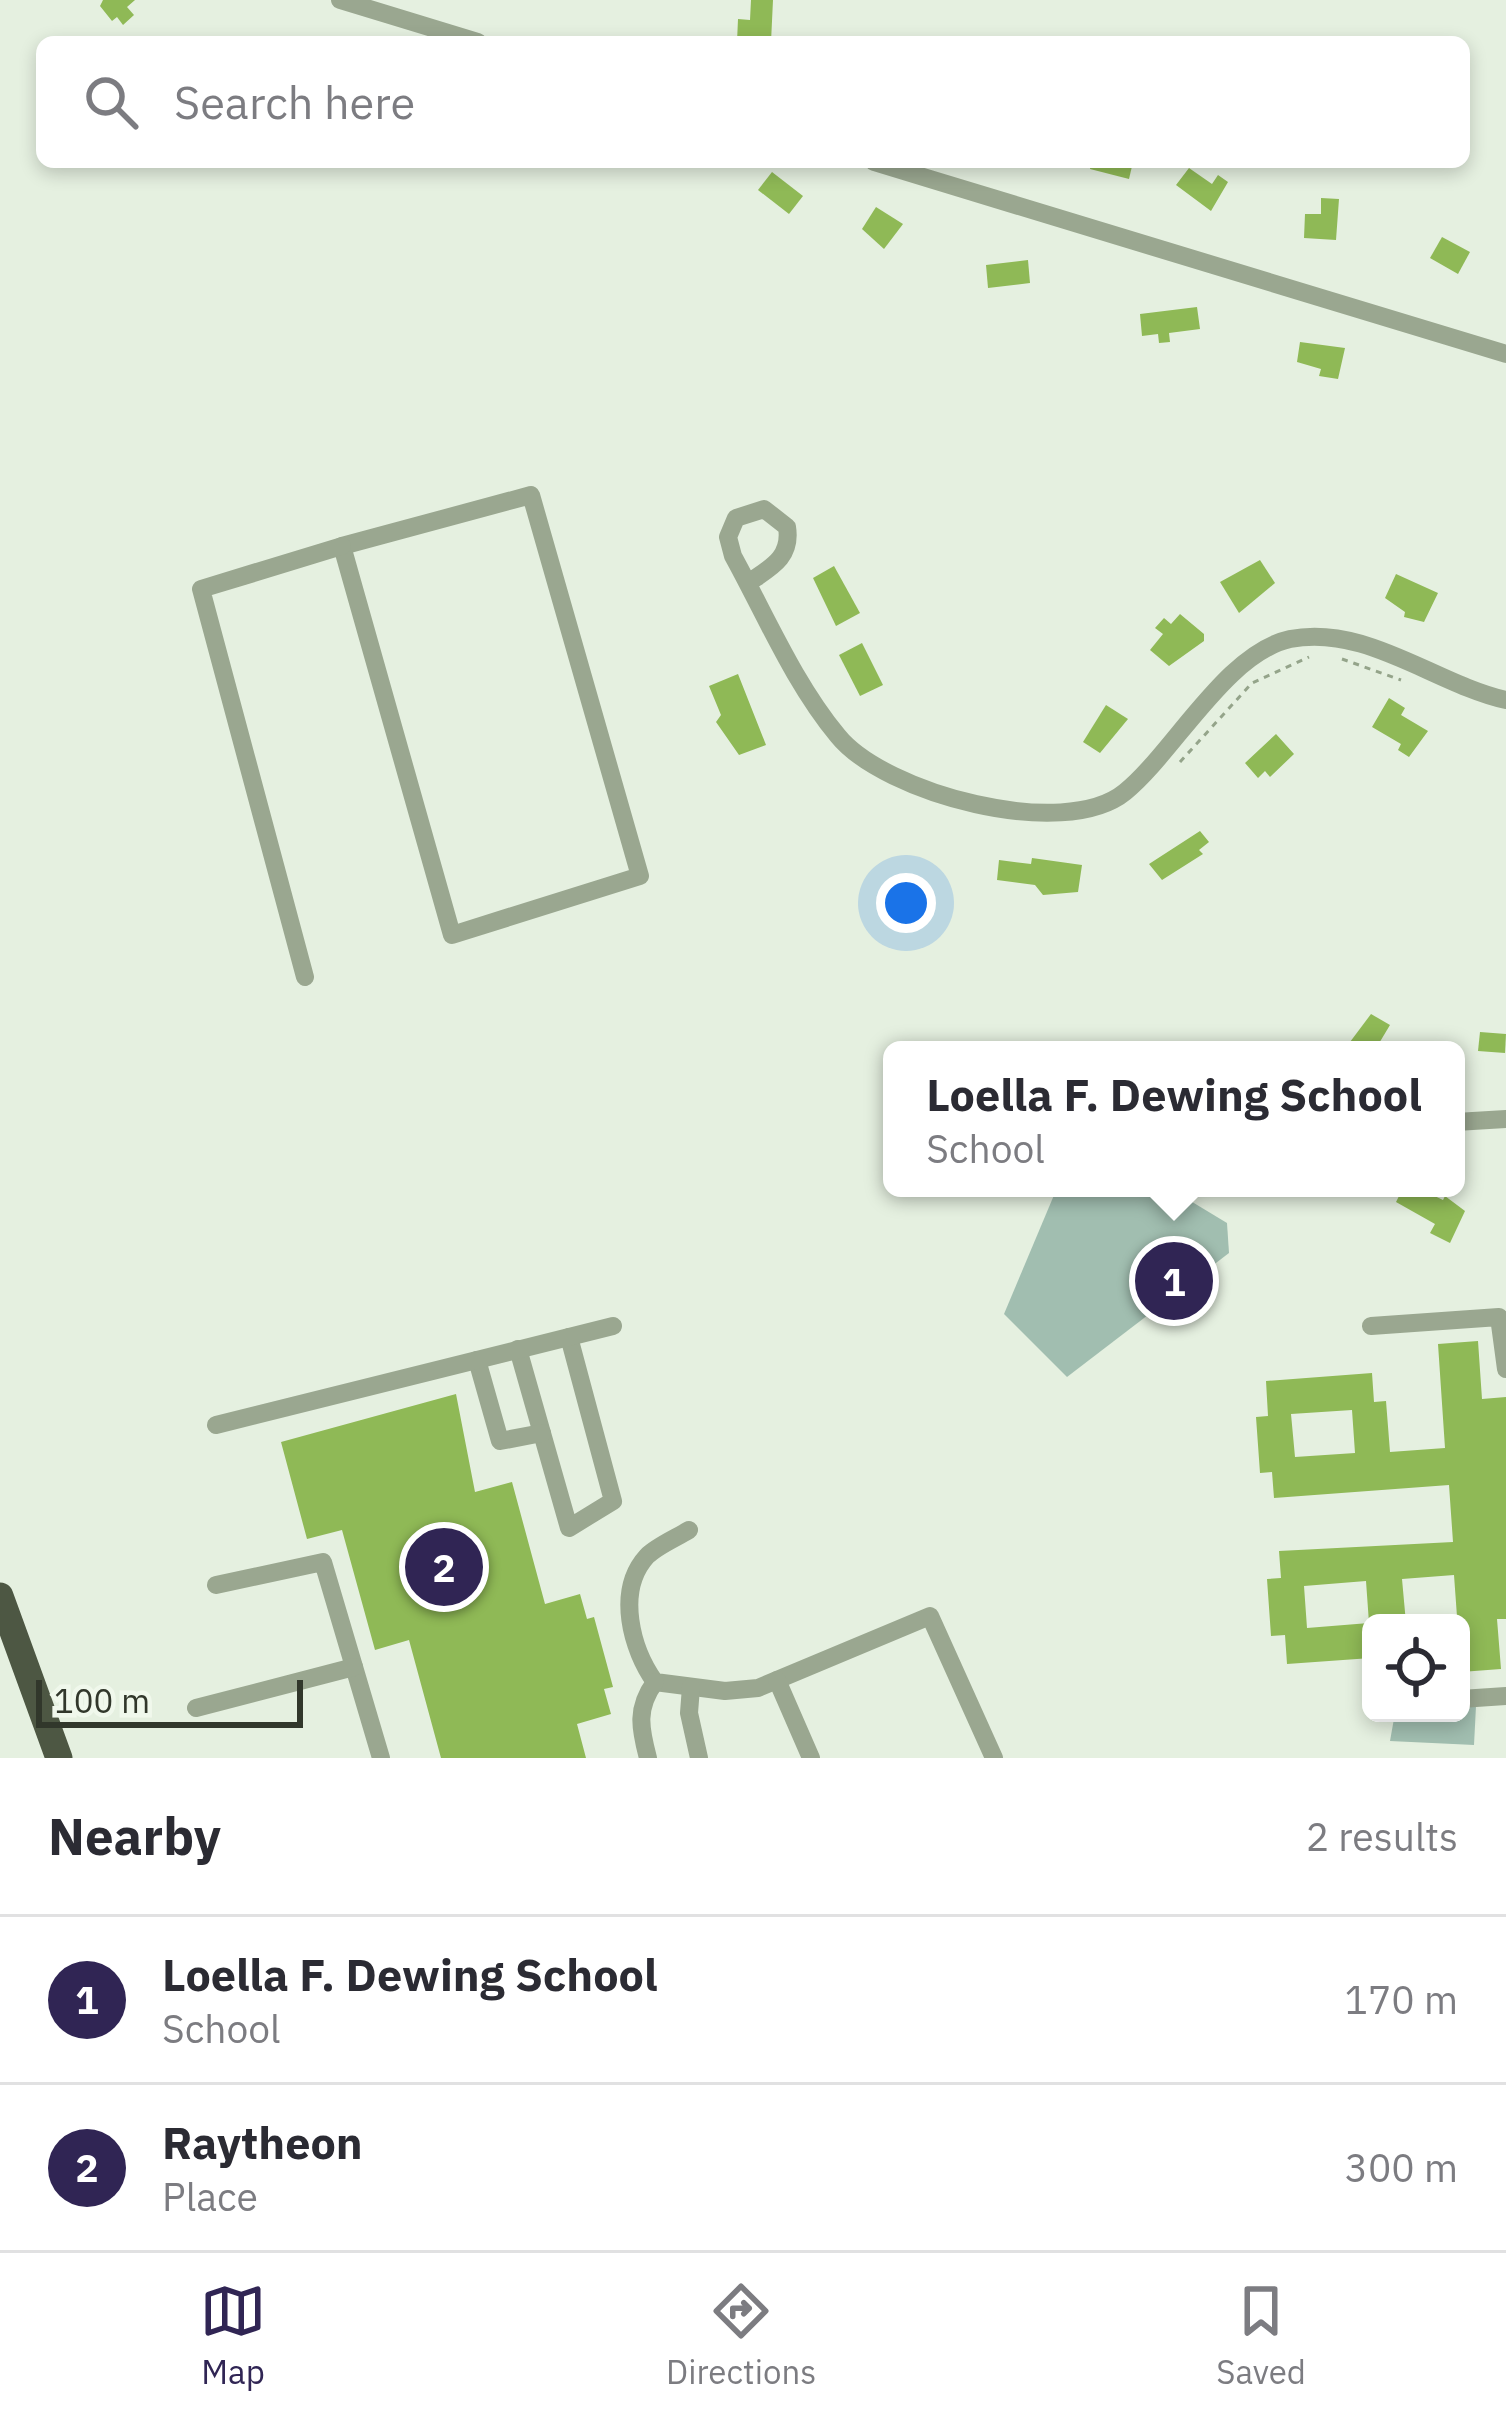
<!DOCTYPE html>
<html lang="en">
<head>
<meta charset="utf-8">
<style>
	body { margin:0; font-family:"IBM Plex Sans",sans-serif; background:#f2f2f3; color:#2b2b33 }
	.controls { position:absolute; right:36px; bottom:36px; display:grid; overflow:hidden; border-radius:18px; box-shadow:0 6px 18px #0003 }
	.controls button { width:108px; height:108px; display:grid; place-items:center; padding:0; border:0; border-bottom:3px solid #e1e1e2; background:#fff; color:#2b2b33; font:60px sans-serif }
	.scale { position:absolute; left:36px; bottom:30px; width:267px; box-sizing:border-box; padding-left:12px; border:6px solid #31372b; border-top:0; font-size:33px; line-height:42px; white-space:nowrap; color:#31372b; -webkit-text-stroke:9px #f0f8ec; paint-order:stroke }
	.you { position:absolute; left:906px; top:903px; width:42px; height:42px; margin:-30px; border:9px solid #fff; border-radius:50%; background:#1a73e8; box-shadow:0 0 0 18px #1a73e833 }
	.badge { display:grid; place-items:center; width:78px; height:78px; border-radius:50%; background:#302554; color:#fff; font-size:39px; font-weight:700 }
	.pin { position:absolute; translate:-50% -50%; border:6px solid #fff; box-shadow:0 3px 12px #0006 }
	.popup { position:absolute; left:883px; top:1041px; width:582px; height:156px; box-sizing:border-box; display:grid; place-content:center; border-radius:18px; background:#fff; filter:drop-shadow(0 3px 9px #0005); font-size:39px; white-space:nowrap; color:#7c7c81 }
	.popup b { font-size:45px; color:#2b2b33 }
	.popup::after { content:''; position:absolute; left:50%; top:100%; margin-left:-24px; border:24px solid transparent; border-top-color:#fff }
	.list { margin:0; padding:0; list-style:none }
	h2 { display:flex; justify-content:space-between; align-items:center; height:156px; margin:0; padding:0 48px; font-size:51px }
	h2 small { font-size:39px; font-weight:400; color:#7c7c81 }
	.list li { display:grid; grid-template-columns:78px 1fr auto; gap:36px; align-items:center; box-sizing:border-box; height:168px; padding:0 48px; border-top:3px solid #e1e1e2 }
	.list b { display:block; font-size:45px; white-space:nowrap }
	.list p { margin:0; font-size:39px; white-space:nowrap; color:#7c7c81 }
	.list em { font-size:39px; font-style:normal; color:#7c7c81 }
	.icon { flex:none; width:66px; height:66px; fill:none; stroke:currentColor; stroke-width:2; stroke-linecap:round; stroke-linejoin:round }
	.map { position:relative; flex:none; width:1506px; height:1758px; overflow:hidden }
	.search { position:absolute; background:#fff; box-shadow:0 6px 18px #0003; left:36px; right:36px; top:36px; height:132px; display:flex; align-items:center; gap:30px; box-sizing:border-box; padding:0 42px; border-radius:18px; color:#7c7c81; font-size:45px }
	.sheet { height:492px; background:#fff }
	nav { display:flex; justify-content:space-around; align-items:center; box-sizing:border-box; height:168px; border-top:3px solid #e1e1e2; background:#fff; font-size:33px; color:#7c7c81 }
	nav a { display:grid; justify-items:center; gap:6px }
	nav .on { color:#302554 }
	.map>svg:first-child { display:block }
	.green { fill:#a1beb0 }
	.building { fill:#8fb956; fill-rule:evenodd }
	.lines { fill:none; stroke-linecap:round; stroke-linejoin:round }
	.path { stroke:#94a48a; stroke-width:3; stroke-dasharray:6 6; stroke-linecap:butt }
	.minor { stroke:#9aa790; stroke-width:18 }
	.highway { stroke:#4d5743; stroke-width:27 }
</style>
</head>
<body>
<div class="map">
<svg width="1506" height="1758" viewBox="0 0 1506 1758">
	<rect width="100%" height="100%" fill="#e5f0e0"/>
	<g class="green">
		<path d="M 1057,1188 L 1169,1188 L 1227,1223 L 1229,1253 L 1067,1377 L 1004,1314 Z"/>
		<path d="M 1461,1706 L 1476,1706 L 1474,1745 L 1390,1741 L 1395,1713 L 1461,1713 Z"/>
	</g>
	<g class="building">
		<path d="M 103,0 L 135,0 L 127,7 L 134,15 L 123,25 L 117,17 L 112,21 L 100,6 Z"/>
		<path d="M 751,0 L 773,0 L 771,42 L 737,42 L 738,19 L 750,20 Z"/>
		<path d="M 1091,162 L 1133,162 L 1129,179 L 1090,169 Z"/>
		<path d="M 1189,168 L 1212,184 L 1218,175 L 1228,182 L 1211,211 L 1176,185 Z"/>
		<path d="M 772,172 L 803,196 L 789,214 L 758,190 Z"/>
		<path d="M 1321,198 L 1339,199 L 1336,240 L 1304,238 L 1305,214 L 1321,214 Z"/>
		<path d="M 876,207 L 903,224 L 884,249 L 862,229 Z"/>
		<path d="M 1442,237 L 1470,252 L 1458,274 L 1430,258 Z"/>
		<path d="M 1028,260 L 1030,283 L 988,288 L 986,265 Z"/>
		<path d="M 1197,307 L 1200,329 L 1169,333 L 1170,342 L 1159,343 L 1158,334 L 1142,336 L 1140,314 Z"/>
		<path d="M 1300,342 L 1345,348 L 1338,379 L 1319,376 L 1321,369 L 1297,362 Z"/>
		<path d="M 1260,560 L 1275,583 L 1239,613 L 1220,582 Z"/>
		<path d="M 834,566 L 860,613 L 836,626 L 813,578 Z"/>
		<path d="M 1396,574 L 1438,593 L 1424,622 L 1404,617 L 1405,612 L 1385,598 Z"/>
		<path d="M 1180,614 L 1204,634 L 1204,641 L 1169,666 L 1150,650 L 1163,634 L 1155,628 L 1164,618 L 1171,624 Z"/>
		<path d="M 862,643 L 883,685 L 860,696 L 839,655 Z"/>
		<path d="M 738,674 L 766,745 L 739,755 L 716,722 L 721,715 L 709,686 Z"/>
		<path d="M 1389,698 L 1405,708 L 1401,715 L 1428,731 L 1409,757 L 1398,750 L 1401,744 L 1372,727 Z"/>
		<path d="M 1106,705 L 1128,719 L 1100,753 L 1083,742 Z"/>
		<path d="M 1276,734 L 1294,754 L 1270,777 L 1265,771 L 1258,778 L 1245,763 Z"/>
		<path d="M 1200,831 L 1209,842 L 1199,850 L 1203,854 L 1162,880 L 1149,864 Z"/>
		<path d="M 1032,858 L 1082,865 L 1078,892 L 1043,895 L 1035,885 L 997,880 L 999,860 L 1031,864 Z"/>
		<path d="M 1371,1014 L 1390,1025 L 1375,1050 L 1344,1050 Z"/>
		<path d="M 1480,1032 L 1506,1034 L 1505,1053 L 1478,1051 Z"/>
		<path d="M 1403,1188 L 1418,1188 L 1443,1200 L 1445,1196 L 1465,1211 L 1450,1243 L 1430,1233 L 1435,1224 L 1396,1202 Z"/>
		<path d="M 1478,1341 L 1482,1399 L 1506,1397 L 1506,1619 L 1497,1619 L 1501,1669 L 1461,1672 L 1454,1575 L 1402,1579 L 1406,1623 L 1371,1623 L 1371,1658 L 1287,1664 L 1285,1635 L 1271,1636 L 1267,1579 L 1281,1578 L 1279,1551 L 1453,1542 L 1449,1485 L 1274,1498 L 1272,1472 L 1260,1473 L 1256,1417 L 1268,1416 L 1266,1381 L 1372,1373 L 1374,1402 L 1386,1401 L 1390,1452 L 1445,1448 L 1438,1344 ZM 1352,1410 L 1355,1453 L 1295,1457 L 1291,1414 ZM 1366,1581 L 1369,1623 L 1307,1628 L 1304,1586 Z"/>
		<path d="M 456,1394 L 475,1492 L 512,1482 L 545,1604 L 580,1594 L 587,1619 L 594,1617 L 613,1687 L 604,1689 L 611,1714 L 577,1724 L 586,1758 L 441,1758 L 409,1640 L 375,1650 L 342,1530 L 307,1539 L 281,1442 Z"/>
	</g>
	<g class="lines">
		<g class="path">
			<path d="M 1342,659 L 1401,680"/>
			<path d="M 1180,762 L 1252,683 L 1309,657"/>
		</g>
		<g class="minor">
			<path d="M 340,0 L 478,42"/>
			<path d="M 874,162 L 1506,354"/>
			<path d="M 531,495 L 640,876 L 452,935 L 342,546 Z"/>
			<path d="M 748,583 C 770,568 792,558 787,527 L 764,509 L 736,518 L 728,537 L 733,556 C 766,616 794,683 838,736 C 884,793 1064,842 1125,792 C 1174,752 1226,653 1290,639 C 1366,624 1435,684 1506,700"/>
			<path d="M 305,977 L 201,589 L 342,546"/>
			<path d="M 1456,1122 L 1506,1119"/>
			<path d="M 1371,1326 L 1499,1317 L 1506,1369"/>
			<path d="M 518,1349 L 569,1528 L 613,1501 L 569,1337"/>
			<path d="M 477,1360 L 500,1441 L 542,1433"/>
			<path d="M 216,1425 L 613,1326"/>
			<path d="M 689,1530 C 676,1538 657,1546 647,1556 C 615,1591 632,1650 655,1682 L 725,1691 L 758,1688 L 930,1616 L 994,1758"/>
			<path d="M 216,1585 L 323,1562 L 381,1758"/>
			<path d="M 777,1680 L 811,1758"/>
			<path d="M 691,1687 L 689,1713 L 699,1758"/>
			<path d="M 1461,1699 L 1506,1696"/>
			<path d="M 196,1708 L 354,1667"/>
			<path d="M 648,1758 C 640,1728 636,1708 655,1682"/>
		</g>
		<path class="highway" d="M 0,1596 L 59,1758"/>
	</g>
</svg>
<div class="controls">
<button><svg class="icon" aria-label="locate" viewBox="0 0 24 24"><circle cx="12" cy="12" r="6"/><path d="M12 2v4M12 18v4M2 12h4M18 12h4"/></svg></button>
</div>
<div class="scale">100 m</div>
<div class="you"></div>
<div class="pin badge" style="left:1174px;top:1281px">1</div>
<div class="popup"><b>Loella F. Dewing School</b>School</div>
<div class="pin badge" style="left:444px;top:1567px">2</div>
<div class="search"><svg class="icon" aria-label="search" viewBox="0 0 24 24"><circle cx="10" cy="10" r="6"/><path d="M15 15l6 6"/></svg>Search here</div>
</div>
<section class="sheet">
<h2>Nearby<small>2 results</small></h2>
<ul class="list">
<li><span class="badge">1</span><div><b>Loella F. Dewing School</b><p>School</p></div><em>170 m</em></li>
<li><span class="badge">2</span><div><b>Raytheon</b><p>Place</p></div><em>300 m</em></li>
</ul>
</section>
<nav>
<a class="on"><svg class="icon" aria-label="map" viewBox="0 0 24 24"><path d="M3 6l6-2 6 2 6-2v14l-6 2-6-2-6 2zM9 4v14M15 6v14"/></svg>Map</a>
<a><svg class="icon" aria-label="directions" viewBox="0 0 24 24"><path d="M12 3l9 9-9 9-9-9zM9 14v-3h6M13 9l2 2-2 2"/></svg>Directions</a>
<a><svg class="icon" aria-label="saved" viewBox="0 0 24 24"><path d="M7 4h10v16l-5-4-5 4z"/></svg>Saved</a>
</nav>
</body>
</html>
